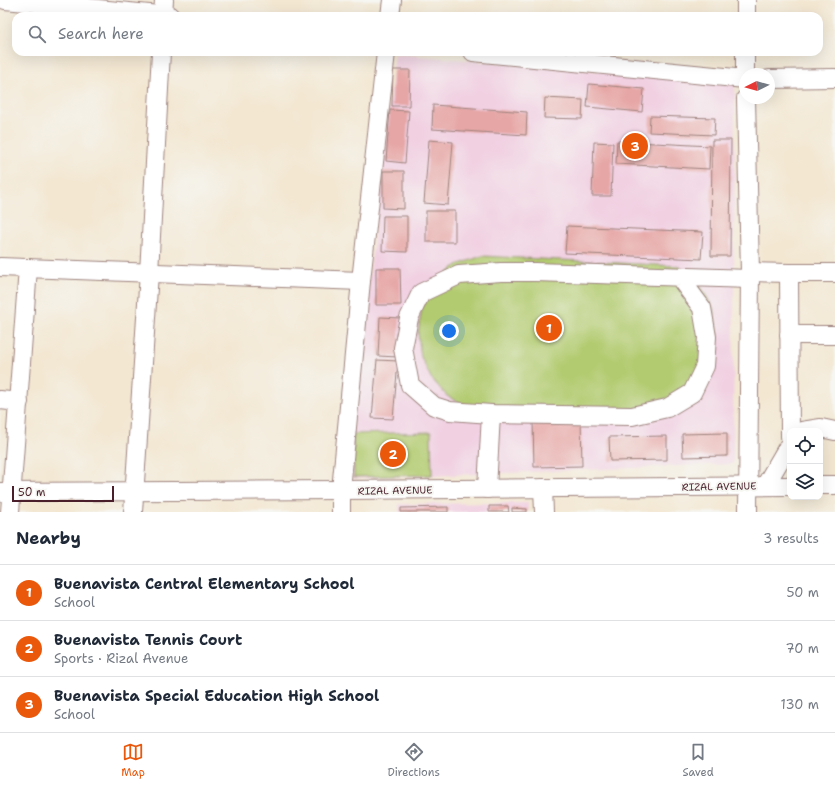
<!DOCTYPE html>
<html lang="en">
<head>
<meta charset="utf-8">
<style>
	body { margin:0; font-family:"Shantell Sans",sans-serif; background:#f2f2f3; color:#1f2937 }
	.controls { position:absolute; right:12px; bottom:12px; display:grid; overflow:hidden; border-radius:8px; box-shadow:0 4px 16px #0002 }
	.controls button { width:36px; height:36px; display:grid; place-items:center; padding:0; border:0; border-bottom:1px solid #e0e1e3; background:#fff; color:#1f2937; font:20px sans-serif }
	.compass { position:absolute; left:739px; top:68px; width:36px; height:36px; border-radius:50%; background:#fff; box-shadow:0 4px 16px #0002; rotate:265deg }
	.scale { position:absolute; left:12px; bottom:10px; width:102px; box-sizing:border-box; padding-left:4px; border:2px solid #4a1f2b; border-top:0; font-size:11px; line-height:14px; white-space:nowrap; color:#4a1f2b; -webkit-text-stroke:3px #f6f6f2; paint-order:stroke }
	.you { position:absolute; left:449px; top:331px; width:14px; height:14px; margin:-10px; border:3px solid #fff; border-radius:50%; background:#1a73e8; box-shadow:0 0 0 6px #1a73e833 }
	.badge { display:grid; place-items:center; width:26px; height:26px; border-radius:50%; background:#ea580c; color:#fff; font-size:13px; font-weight:700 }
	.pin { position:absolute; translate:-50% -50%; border:2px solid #fff; box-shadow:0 1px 4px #0006 }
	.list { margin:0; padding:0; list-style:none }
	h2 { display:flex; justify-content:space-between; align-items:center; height:52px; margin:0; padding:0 16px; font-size:17px }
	h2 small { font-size:13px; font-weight:400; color:#747a83 }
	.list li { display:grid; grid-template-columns:26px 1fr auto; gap:12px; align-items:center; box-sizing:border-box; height:56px; padding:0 16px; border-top:1px solid #e0e1e3 }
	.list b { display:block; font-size:15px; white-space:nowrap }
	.list p { margin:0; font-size:13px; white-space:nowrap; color:#747a83 }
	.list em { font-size:13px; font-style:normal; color:#747a83 }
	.icon { flex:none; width:22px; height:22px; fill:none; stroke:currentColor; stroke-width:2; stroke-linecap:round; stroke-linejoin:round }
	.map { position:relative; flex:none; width:835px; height:512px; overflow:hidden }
	.search { position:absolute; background:#fff; box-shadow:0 4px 16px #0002; left:12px; right:12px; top:12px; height:44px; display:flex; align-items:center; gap:10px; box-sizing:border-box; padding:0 14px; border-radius:12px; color:#747a83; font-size:15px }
	.sheet { height:220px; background:#fff }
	nav { display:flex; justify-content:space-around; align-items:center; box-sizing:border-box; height:56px; border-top:1px solid #e0e1e3; background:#fff; font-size:11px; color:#747a83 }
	nav a { display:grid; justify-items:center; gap:2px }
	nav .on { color:#ea580c }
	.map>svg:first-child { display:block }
	.built { fill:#f1d0e2 }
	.green { fill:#b2cb70; stroke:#7e754e }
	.building { fill:#e6a6a5 }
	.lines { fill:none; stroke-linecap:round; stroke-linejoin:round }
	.minor-casing { stroke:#9e837e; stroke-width:20 }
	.minor { stroke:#fff; stroke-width:18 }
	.labels { text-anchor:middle; stroke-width:4; stroke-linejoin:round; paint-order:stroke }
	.street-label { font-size:10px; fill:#4a1f2b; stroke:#f6f6f2 }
</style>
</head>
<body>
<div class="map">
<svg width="835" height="512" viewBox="0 0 835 512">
	<rect width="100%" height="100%" fill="#f6f6f2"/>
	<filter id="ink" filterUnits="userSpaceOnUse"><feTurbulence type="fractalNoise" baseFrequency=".025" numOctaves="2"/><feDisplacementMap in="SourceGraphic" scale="8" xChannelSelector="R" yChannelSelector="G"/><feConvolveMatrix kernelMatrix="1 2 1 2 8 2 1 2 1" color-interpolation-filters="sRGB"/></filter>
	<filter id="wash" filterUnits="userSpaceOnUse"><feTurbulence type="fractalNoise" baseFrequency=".012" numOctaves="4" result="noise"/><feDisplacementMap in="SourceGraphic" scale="16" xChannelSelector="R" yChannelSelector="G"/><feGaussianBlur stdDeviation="0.9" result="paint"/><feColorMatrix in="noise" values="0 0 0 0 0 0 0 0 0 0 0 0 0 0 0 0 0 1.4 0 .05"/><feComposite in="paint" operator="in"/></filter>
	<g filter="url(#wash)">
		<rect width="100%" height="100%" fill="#f3e7d2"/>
		<g class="built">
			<path d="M 395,54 L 735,83 L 733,464 L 352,479 L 351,437 Z"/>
			<path d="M 528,503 L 528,512 L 399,512 L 399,504 Z"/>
		</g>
		<g class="green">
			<path d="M 482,256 L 678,266 L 699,283 L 713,307 L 718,334 L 714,361 L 655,414 L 467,407 L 447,396 L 431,378 L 421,357 L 418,334 L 422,307 L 436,283 L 457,265 Z"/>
			<path d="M 431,432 L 432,475 L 354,477 L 353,434 Z"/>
		</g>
		<g id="blocks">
			<g class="building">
				<path d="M 393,70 L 410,70 L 409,106 L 392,106 Z"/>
				<path d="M 589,84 L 644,89 L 642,112 L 587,107 Z"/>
				<path d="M 545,98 L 583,100 L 582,119 L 544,118 Z"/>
				<path d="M 433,105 L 527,112 L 526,135 L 432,129 Z"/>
				<path d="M 390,110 L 409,111 L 405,163 L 386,161 Z"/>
				<path d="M 650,116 L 715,118 L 714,135 L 649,132 Z"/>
				<path d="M 429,140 L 453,142 L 448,205 L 424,203 Z"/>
				<path d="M 712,140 L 731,140 L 730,256 L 711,256 Z"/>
				<path d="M 617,141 L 710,146 L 709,169 L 616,164 Z"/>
				<path d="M 594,142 L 613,143 L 611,196 L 592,196 Z"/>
				<path d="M 383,171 L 404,171 L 404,209 L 383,208 Z"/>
				<rect x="426" y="211" width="29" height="31"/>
				<path d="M 383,216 L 407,216 L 407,252 L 382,251 Z"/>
				<path d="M 567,226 L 703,232 L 701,259 L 565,253 Z"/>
				<path d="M 376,268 L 400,268 L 401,305 L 376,305 Z"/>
				<path d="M 380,317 L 400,318 L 398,357 L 378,356 Z"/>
				<path d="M 377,360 L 398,361 L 393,419 L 372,418 Z"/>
				<path d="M 581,419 L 582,466 L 534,467 L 533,420 Z"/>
				<path d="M 727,433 L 727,456 L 683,457 L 682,434 Z"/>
				<path d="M 667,436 L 667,460 L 610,461 L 609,437 Z"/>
				<path d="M 489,506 L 508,506 L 509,512 L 489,512 Z"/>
				<path d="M 448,507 L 448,512 L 401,512 L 401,508 Z"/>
				<path d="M 512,508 L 527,509 L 527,512 L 512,512 Z"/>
			</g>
		</g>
	</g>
	<g filter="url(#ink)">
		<use href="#blocks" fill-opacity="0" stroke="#9e837e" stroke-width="1"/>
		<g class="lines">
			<g class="minor-casing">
				<g id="minor">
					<path d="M 5,0 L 170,16"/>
					<path d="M 163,16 L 164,0"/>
					<path d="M 390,16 L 392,0"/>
					<path d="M 746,16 L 746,0"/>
					<path d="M 473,52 L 745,79"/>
					<path d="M 745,74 L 745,52"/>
					<path d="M 769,79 L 835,78"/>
					<path d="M 746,98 L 750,272 L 748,512"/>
					<path d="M 0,267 L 361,281"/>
					<path d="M 750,272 L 789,273 L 835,273"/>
					<path d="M 789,273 L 790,437"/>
					<path d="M 679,277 L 702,308 L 707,337 L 705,366 L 692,393 L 667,408 L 632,416 L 491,414 L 450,411 L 434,406 L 410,385 L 403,348 L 409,318 L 421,293 L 459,275 L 501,272 L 535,272 L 750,279"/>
					<path d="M 789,335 L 835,335"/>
					<path d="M 0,400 L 19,402"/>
					<path d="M 802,431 L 821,428 L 835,431"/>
					<path d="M 820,485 L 835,485"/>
					<path d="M 765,486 L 790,443"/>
					<path d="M 543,488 L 544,512"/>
					<path d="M 487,489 L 491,414"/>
					<path d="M 0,492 L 341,490 L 790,486"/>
					<path d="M 10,512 L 28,268"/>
					<path d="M 133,512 L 149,273 L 161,52"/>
					<path d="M 341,512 L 341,490 L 361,281 L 386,52"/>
				</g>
			</g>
			<use href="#minor" class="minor"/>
		</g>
	</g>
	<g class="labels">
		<g class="street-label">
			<text transform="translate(719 486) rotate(-1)" y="4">RIZAL AVENUE</text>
			<text transform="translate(395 490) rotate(-1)" y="4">RIZAL AVENUE</text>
		</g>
	</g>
</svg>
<div class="controls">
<button><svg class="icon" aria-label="locate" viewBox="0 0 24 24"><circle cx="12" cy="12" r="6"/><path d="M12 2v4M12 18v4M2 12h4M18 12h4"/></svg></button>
<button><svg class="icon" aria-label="layers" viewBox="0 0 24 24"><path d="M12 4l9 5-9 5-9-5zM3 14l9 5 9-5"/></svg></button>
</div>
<svg class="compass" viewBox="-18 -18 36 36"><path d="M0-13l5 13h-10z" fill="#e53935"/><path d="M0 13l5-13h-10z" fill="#747a83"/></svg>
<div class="scale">50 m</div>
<div class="you"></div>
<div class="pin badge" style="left:549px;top:328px">1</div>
<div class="pin badge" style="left:393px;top:454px">2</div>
<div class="pin badge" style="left:635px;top:146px">3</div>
<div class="search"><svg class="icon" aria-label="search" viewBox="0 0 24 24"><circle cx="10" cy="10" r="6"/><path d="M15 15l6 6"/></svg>Search here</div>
</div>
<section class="sheet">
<h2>Nearby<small>3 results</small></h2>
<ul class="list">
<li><span class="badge">1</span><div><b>Buenavista Central Elementary School</b><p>School</p></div><em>50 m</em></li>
<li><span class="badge">2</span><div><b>Buenavista Tennis Court</b><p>Sports · Rizal Avenue</p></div><em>70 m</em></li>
<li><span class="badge">3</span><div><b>Buenavista Special Education High School</b><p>School</p></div><em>130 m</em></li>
</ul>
</section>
<nav>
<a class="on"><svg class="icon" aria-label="map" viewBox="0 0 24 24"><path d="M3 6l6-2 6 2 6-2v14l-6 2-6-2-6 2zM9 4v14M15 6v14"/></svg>Map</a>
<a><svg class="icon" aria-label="directions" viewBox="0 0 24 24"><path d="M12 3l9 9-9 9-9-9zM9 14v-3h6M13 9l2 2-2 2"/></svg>Directions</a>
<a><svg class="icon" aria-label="saved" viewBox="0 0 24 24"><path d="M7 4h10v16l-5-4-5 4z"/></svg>Saved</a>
</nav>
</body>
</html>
